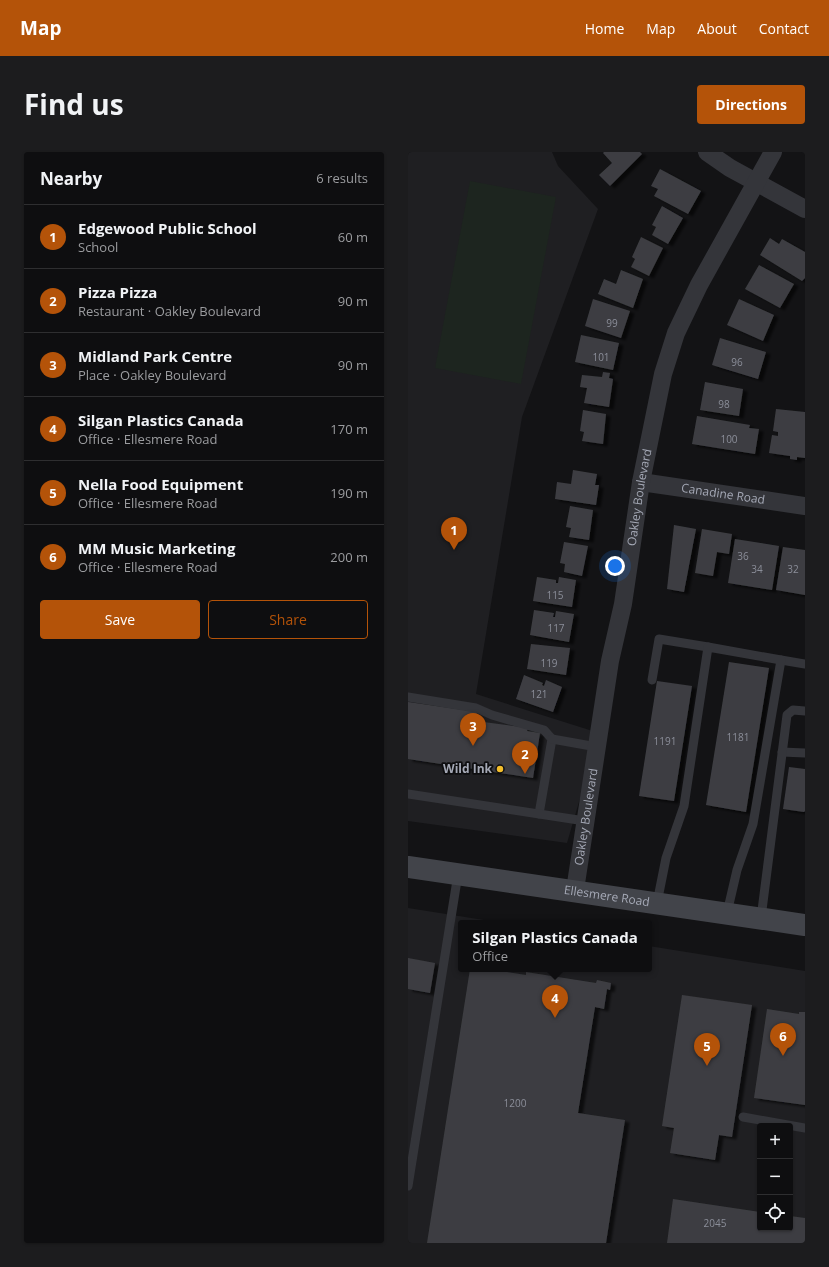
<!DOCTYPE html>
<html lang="en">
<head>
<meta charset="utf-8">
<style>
	body { margin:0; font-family:"Open Sans",sans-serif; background:#1c1c1e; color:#f1f3f6 }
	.controls { position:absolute; right:12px; bottom:12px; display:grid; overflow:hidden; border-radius:4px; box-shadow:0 1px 3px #0004 }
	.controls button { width:36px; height:36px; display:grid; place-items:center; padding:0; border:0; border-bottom:1px solid #2e2e30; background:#0e0e10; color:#f1f3f6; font:20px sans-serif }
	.you { position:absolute; left:207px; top:414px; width:14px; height:14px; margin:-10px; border:3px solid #fff; border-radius:50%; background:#1a73e8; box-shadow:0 0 0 6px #1a73e833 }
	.badge { display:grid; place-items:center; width:26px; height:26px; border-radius:50%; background:#b45309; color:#fff; font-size:13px; font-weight:700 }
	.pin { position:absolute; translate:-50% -33px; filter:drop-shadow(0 1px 2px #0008) }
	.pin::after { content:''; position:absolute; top:21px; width:14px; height:12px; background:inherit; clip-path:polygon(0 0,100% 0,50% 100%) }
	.popup { position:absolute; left:50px; top:768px; width:194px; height:52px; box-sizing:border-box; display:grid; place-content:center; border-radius:4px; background:#0e0e10; filter:drop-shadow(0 1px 3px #0005); font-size:13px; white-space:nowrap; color:#9b9c9f }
	.popup b { font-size:15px; color:#f1f3f6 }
	.popup::after { content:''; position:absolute; left:50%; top:100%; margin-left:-8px; border:8px solid transparent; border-top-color:#0e0e10 }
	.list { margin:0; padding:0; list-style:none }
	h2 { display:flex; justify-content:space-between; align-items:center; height:52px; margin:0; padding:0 16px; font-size:17px }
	h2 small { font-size:13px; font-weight:400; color:#9b9c9f }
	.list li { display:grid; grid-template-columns:26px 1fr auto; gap:12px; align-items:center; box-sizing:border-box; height:64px; padding:0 16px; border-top:1px solid #2e2e30 }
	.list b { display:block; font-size:15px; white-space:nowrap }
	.list p { margin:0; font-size:13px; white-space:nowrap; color:#9b9c9f }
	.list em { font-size:13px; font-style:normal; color:#9b9c9f }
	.actions { display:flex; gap:8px; padding:12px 16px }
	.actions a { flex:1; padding:9px 0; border:1px solid #b45309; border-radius:4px; text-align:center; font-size:14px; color:#b45309 }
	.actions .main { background:#b45309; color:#fff }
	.icon { flex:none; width:22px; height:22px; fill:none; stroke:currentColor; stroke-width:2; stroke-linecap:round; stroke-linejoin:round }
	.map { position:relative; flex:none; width:397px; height:1091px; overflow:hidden; border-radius:4px }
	header { display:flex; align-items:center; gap:24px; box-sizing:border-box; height:56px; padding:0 20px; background:#b45309; color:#fff }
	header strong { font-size:19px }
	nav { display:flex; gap:22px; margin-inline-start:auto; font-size:14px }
	.intro { display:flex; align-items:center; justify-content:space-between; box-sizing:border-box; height:96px; padding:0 24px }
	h1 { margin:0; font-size:28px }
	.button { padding:10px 18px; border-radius:4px; background:#b45309; color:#fff; font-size:14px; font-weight:700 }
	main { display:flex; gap:24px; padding:0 24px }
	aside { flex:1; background:#0e0e10; border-radius:4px; box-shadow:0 1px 3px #0004 }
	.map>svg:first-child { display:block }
	.built { fill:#1f1f22; fill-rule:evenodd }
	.green { fill:#1d251f }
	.building { fill:#3d3e42; filter:url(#shadow) }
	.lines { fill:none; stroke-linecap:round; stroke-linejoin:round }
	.lane { stroke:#34353a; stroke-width:9 }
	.street { stroke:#34353a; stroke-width:18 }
	.secondary { stroke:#42444a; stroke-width:22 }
	.poi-dot { fill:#f4be2c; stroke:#0e0e10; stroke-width:1.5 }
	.labels { text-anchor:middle; stroke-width:3.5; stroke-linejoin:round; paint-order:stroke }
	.number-label { font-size:10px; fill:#8b8e99 }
	.street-label { font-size:12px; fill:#a5a9b6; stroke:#0e0e10 }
	.poi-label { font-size:12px; font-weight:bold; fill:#a5a9b6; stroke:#0e0e10; text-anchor:end }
</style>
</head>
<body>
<header>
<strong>Map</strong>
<nav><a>Home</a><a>Map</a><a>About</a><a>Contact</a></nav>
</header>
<div class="intro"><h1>Find us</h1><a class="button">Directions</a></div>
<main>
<aside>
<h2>Nearby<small>6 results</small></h2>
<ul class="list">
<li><span class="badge">1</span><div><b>Edgewood Public School</b><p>School</p></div><em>60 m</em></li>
<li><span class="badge">2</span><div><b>Pizza Pizza</b><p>Restaurant · Oakley Boulevard</p></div><em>90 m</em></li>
<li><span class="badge">3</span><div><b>Midland Park Centre</b><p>Place · Oakley Boulevard</p></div><em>90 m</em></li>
<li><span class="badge">4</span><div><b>Silgan Plastics Canada</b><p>Office · Ellesmere Road</p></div><em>170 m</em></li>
<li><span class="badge">5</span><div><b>Nella Food Equipment</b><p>Office · Ellesmere Road</p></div><em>190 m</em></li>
<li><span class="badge">6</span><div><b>MM Music Marketing</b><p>Office · Ellesmere Road</p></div><em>200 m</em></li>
</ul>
<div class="actions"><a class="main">Save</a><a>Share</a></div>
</aside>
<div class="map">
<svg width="397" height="1091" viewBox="0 0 397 1091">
	<defs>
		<filter id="shadow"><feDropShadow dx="4.5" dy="2.5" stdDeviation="1" flood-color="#0009"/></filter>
	</defs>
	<rect width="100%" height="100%" fill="#131315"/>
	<g class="built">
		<path d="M 0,0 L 144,0 L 150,14 L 190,57 L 114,265 L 68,542 L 191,581 L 159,691 L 0,669 Z"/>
		<path d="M 0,756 L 95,771 L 53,771 L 53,817 L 241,817 L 241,794 L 397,819 L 397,1091 L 0,1091 ZM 352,974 L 382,974 L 382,1076 L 352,1076 Z"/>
	</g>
	<path class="green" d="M 62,29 L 148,45 L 113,232 L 27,216 Z"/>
	<g class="building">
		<path d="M 196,0 L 232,0 L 234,2 L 202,34 L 191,23 L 204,11 L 195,1 Z"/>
		<path d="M 252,17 L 293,39 L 280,62 L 246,44 L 250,37 L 243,34 Z"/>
		<path d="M 254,54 L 275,66 L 260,92 L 244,83 L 248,75 L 244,73 Z"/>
		<path d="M 233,85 L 255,96 L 241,124 L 223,115 L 227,107 L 224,105 Z"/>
		<path d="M 362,86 L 371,92 L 374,87 L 397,100 L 397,126 L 394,129 L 352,103 Z"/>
		<path d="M 351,113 L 386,132 L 372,156 L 337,137 Z"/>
		<path d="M 213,118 L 235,127 L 225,156 L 190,142 L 196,127 L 208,132 Z"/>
		<path d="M 185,147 L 222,159 L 213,186 L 177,174 Z"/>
		<path d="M 331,147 L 366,163 L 355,189 L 319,173 Z"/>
		<path d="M 173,183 L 211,191 L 205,218 L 167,210 Z"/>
		<path d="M 312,186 L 358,200 L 350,227 L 304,213 Z"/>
		<path d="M 195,220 L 202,221 L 201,226 L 205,227 L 201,255 L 176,251 L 179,236 L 172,235 L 174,223 L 194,225 Z"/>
		<path d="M 297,230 L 335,237 L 331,264 L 292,258 Z"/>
		<path d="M 368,257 L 397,260 L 397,306 L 389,305 L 389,308 L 382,307 L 382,304 L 361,301 L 364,283 L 370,284 L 370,280 L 365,279 Z"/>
		<path d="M 175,258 L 198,262 L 195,292 L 174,289 L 176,280 L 172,279 Z"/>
		<path d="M 289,264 L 342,273 L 341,276 L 351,277 L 347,302 L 284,292 Z"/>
		<path d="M 165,318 L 189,322 L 187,333 L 191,333 L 188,353 L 147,347 L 149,330 L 163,332 Z"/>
		<path d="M 162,354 L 185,358 L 181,388 L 161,385 L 163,376 L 158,375 Z"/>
		<path d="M 266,373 L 288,377 L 276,440 L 259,437 Z"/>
		<path d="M 294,377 L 324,382 L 321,402 L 309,400 L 305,424 L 287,421 Z"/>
		<path d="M 327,387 L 371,394 L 364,438 L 320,431 Z"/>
		<path d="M 156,390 L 180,394 L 174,424 L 156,420 L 157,412 L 152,411 Z"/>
		<path d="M 375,395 L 397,398 L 397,443 L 368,438 Z"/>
		<path d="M 129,425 L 148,428 L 148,431 L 150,431 L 151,425 L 168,428 L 164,455 L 125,449 Z"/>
		<path d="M 126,458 L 146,461 L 145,465 L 147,465 L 148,459 L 166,462 L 161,490 L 122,483 Z"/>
		<path d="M 123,492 L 162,496 L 158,523 L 119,517 Z"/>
		<path d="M 321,510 L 361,516 L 338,660 L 298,653 Z"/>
		<path d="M 116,523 L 135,531 L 134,533 L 136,534 L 138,528 L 154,535 L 145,560 L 108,547 Z"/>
		<path d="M 249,529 L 284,534 L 266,649 L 231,644 Z"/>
		<path d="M 0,550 L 69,560 L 68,569 L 120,576 L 119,579 L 132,581 L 125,626 L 0,607 Z"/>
		<path d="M 381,615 L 397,617 L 397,659 L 396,660 L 375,657 Z"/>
		<path d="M 0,806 L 27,811 L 22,841 L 0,837 Z"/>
		<path d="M 62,817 L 79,817 L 118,823 L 118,820 L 188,831 L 189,828 L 203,831 L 202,838 L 199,837 L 196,857 L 187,855 L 170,961 L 217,968 L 198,1091 L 19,1091 Z"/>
		<path d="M 274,843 L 344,853 L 324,985 L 311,983 L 307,1008 L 262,1001 L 266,976 L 254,974 Z"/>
		<path d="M 359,857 L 391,862 L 391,860 L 397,860 L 397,953 L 346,946 Z"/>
		<path d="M 265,1047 L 352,1060 L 352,1076 L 382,1076 L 382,1064 L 397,1066 L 397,1091 L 259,1091 Z"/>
	</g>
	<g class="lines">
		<g class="lane">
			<path d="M 373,508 L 397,512"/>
			<path d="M 244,528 L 251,487 L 300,495"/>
			<path d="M 0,545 L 68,556 L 84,563 L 136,578 L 144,587 L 131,662"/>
			<path d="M 144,587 L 189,595"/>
			<path d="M 374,600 L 397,601"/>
			<path d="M 0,642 L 177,669"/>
			<path d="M 249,751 L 258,706 L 276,654 L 300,495 L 373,508 L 345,672 L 329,718 L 319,761"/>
			<path d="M 353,766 L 379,563 L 385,558 L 397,559"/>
			<path d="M 335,965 L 397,976"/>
			<path d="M 0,1034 L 50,722"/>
		</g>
		<g class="street">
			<path d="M 299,0 L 322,16 L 397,57"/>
			<path id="s1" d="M 233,330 L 397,354"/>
			<path id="s2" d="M 167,738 L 202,509 L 215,452 L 233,330 L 255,222 L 268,181 L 291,133 L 365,0"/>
		</g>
		<path class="secondary" id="s3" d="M 0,715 L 397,773"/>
	</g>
	<circle class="poi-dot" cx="92" cy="617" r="4"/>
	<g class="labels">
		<g class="number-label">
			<text x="204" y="175">99</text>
			<text x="193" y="209">101</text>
			<text x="329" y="214">96</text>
			<text x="316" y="256">98</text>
			<text x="321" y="291">100</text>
			<text x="335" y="408">36</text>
			<text x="349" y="421">34</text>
			<text x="385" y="421">32</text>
			<text x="147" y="447">115</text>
			<text x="148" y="480">117</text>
			<text x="141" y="515">119</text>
			<text x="131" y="546">121</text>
			<text x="330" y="589">1181</text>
			<text x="257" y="593">1191</text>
			<text x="107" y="955">1200</text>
			<text x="307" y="1075">2045</text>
		</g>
		<g class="street-label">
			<text dy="4" stroke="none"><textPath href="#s1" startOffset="83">Canadine Road</textPath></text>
			<text dy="4" stroke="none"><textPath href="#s2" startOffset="398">Oakley Boulevard</textPath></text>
			<text dy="4" stroke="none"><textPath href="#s2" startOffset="74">Oakley Boulevard</textPath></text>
			<text dy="4" stroke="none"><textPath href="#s3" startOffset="201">Ellesmere Road</textPath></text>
		</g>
		<g class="poi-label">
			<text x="84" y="621">Wild Ink</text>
		</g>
	</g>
</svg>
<div class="controls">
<button>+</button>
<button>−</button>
<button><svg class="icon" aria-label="locate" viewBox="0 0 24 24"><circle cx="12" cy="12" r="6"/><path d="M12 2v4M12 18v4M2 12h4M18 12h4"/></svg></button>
</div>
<div class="you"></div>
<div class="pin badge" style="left:46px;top:398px">1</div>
<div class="pin badge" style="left:117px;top:622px">2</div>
<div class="pin badge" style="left:65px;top:594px">3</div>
<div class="pin badge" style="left:147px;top:866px">4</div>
<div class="popup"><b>Silgan Plastics Canada</b>Office</div>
<div class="pin badge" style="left:299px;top:914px">5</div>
<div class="pin badge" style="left:375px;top:904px">6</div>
</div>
</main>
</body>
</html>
